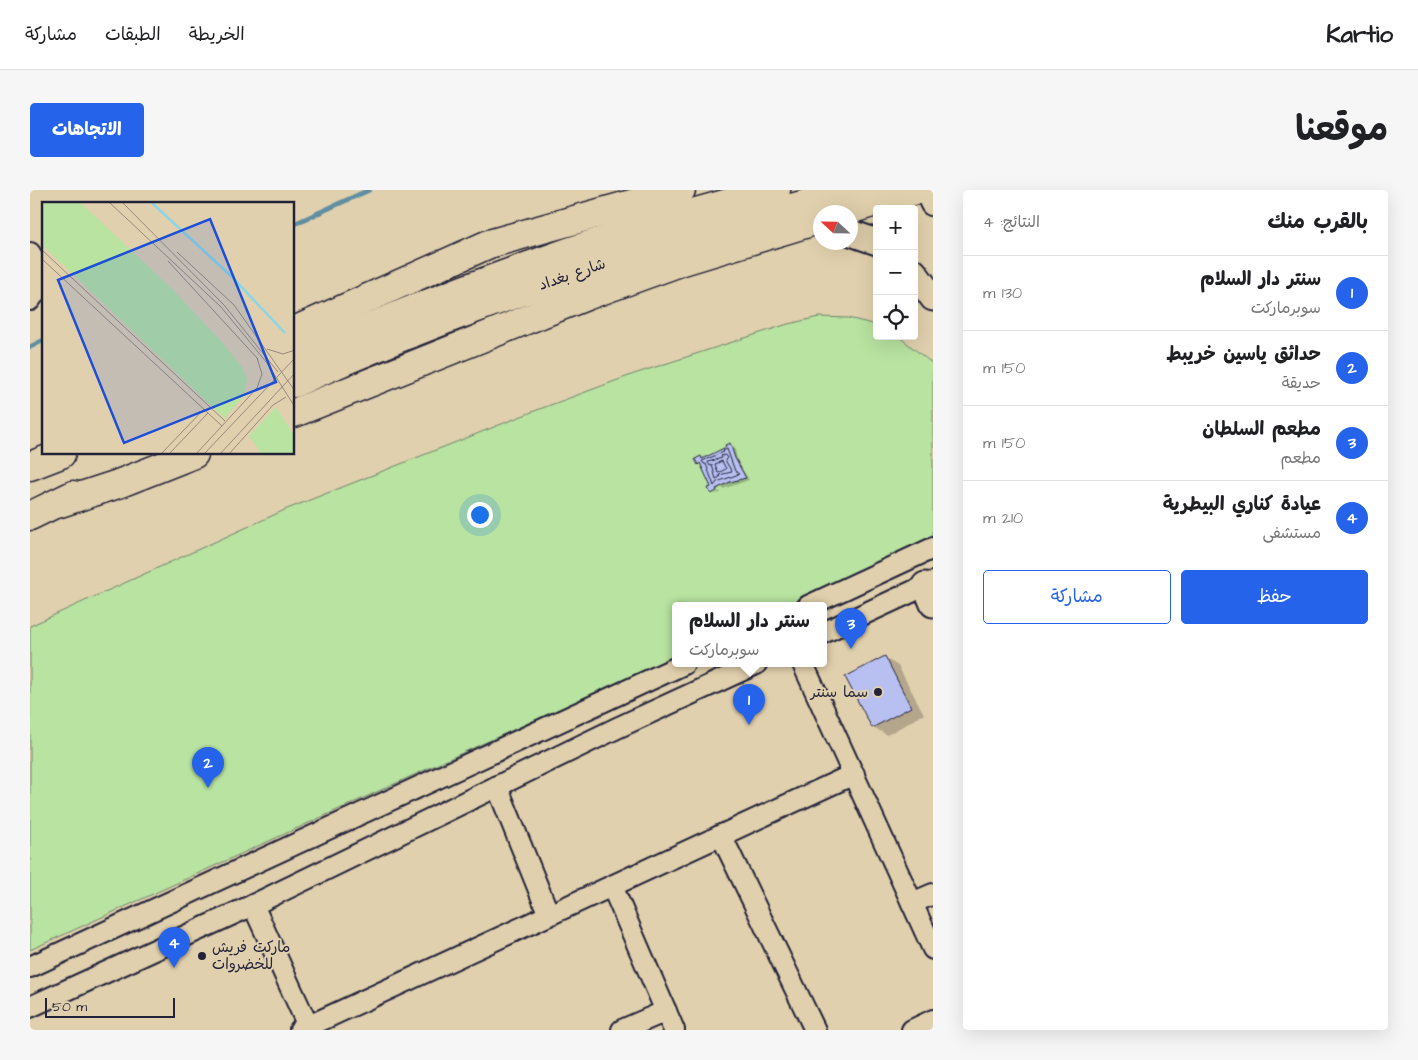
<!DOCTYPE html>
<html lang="ar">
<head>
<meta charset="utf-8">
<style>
	body { margin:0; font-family:"Architects Daughter","Playpen Sans Arabic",sans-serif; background:#f6f6f6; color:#202124; direction:rtl }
	.controls { position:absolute; right:15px; top:15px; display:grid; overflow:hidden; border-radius:5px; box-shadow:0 5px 20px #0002 }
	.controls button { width:45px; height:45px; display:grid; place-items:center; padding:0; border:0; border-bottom:1px solid #e0e0e0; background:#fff; color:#202124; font:25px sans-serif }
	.compass { position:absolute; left:783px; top:15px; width:45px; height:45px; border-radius:50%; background:#fff; box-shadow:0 5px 20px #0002; rotate:292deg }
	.scale { position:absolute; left:15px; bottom:12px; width:130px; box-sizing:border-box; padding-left:5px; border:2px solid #22223b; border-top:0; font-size:14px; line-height:18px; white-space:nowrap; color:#22223b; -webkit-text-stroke:4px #e1d0ad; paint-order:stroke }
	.you { position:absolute; left:449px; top:324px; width:18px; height:18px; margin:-12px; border:4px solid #fff; border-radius:50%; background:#1a73e8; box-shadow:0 0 0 8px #1a73e833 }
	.badge { display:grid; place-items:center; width:32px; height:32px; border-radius:50%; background:#2563eb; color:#fff; font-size:16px; font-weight:700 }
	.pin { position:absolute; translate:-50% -41px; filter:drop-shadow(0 1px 2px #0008) }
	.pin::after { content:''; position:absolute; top:26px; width:18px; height:15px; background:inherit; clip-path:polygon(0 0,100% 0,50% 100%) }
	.popup { position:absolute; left:642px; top:412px; width:155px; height:65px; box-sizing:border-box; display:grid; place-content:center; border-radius:5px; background:#fff; filter:drop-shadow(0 1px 4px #0005); font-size:16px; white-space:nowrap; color:#757577 }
	.popup b { font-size:19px; color:#202124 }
	.popup::after { content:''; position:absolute; left:50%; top:100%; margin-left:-10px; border:10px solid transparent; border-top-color:#fff }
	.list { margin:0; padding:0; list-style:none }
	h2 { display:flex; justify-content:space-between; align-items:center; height:65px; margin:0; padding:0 20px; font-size:21px }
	h2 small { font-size:16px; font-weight:400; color:#757577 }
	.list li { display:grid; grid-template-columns:32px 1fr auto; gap:15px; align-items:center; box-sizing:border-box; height:75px; padding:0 20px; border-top:1px solid #e0e0e0 }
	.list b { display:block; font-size:19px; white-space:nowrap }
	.list p { margin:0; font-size:16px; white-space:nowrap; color:#757577 }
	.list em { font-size:16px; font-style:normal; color:#757577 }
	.actions { display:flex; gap:10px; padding:15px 20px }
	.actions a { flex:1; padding:11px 0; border:1px solid #2563eb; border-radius:5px; text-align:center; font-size:18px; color:#2563eb }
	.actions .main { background:#2563eb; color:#fff }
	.icon { flex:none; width:28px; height:28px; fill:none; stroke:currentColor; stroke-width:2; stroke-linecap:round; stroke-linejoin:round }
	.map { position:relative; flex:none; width:903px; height:840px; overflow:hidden; direction:ltr; border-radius:5px }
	header { display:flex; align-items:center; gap:30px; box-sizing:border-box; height:70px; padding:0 25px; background:#fff; border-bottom:1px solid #e0e0e0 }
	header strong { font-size:24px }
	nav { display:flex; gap:28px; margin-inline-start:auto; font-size:18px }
	.intro { display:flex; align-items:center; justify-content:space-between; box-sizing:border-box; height:120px; padding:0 30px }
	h1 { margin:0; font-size:35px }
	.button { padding:12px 22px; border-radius:5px; background:#2563eb; color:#fff; font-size:18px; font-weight:700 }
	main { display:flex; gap:30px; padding:0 30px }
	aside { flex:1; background:#fff; border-radius:5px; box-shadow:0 5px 20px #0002 }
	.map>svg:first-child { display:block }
	.green { fill:#b8e3a0; stroke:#6d826e }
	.shadow { fill:#0003 }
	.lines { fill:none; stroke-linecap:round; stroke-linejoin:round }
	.stream { stroke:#5f8ea2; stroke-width:5 }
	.building { fill:#b8c0f1; stroke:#22223b }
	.minor-casing { stroke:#22223b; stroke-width:24 }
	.major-casing { stroke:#22223b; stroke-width:29 }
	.highway-casing { stroke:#22223b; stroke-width:31 }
	.minor { stroke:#e1d0ad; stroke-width:20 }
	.major { stroke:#e1d0ad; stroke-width:25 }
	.highway { stroke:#e1d0ad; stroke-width:28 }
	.poi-dot { fill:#22223b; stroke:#e1d0ad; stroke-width:2 }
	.labels { text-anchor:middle; stroke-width:4; stroke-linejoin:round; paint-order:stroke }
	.street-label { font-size:15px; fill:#22223b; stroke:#e1d0ad }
	.poi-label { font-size:15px; fill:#22223b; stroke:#e1d0ad; text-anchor:end }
	.inset-river { fill:none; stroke:#88d6e7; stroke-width:2.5 }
	.inset-road { fill:none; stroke:#958a7f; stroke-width:1 }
	.view { fill:#1d4ed8; fill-opacity:0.15; stroke:#1d4ed8; stroke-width:2.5 }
	.inset-edge { fill:none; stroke:#22223b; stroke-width:2.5 }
</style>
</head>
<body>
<header>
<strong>Kartio</strong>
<nav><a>الخريطة</a><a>الطبقات</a><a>مشاركة</a></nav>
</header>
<div class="intro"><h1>موقعنا</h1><a class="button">الاتجاهات</a></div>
<main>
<aside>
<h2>بالقرب منك<small>النتائج: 4</small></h2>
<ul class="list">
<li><span class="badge">1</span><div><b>سنتر دار السلام</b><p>سوبرماركت</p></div><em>130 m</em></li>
<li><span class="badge">2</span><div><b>حدائق ياسين خريبط</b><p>حديقة</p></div><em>150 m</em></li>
<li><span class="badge">3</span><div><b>مطعم السلطان</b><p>مطعم</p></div><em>150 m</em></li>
<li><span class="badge">4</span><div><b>عيادة كناري البيطرية</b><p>مستشفى</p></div><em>210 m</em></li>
</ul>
<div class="actions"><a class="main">حفظ</a><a>مشاركة</a></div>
</aside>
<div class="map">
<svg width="903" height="840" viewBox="0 0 903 840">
	<rect width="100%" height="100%" fill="#e1d0ad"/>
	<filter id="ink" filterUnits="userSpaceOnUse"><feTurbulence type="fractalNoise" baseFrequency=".02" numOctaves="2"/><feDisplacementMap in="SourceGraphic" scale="10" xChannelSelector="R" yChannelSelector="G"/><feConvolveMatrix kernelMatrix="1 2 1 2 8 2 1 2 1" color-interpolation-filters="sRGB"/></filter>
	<g filter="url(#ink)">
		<path class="green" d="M 789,127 L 818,128 L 847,135 L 847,146 L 868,146 L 903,174 L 903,349 L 755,416 L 645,416 L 645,466 L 0,760 L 0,436 L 257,319 L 507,220 L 604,184 L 758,134 Z"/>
		<g class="shadow">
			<path d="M 700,254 L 704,256 L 708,272 L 719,290 L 693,299 L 692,297 L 683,304 L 673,276 L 669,274 L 671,268 L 673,269 L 698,258 L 697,256 Z"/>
			<path d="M 690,301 L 691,303 L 684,304 Z"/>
			<path d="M 855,468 L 868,476 L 894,524 L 857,545 L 843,537 Z"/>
		</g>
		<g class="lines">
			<g class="stream">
				<path d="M 264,34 L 339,0"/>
				<path d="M 0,157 L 14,150"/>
			</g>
		</g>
		<g class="building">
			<path d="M 700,253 L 705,268 L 716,288 L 700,292 L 686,299 L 687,301 L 681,304 L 678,298 L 681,297 L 670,273 L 668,275 L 665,269 L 671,266 L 672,269 L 696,257 L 695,255 Z"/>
			<path d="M 697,259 L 705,281 L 709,284 L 687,292 L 684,296 L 676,274 L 674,274 L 672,271 L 694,262 L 693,261 Z"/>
			<path d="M 695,265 L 697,268 L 695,270 L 702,282 L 689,285 L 690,287 L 686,289 L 682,275 L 680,276 L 678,272 L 692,268 L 691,266 Z"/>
			<path d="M 692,271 L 696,279 L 688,283 L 685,274 Z"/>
			<path d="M 855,466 L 881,517 L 842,538 L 815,487 Z"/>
		</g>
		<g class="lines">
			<g class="minor-casing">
				<g id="minor">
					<path d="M 0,63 C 9,79 14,94 0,110"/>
					<path d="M 778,416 L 903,358"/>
					<path d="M 793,443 L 903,392"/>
					<path d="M 773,474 L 903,759"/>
					<path d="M 467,596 L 519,725"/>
					<path d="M 691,645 L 785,840"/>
					<path d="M 582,696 L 644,840"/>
					<path d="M 882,713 L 903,704"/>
					<path d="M 223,715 L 278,836"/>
					<path d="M 0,777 L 654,474"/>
					<path d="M 0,817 L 223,715 L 587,538 L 726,474"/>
					<path d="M 270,840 L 824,584"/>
					<path d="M 592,840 L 636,821"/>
					<path d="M 882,840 L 903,830"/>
				</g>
			</g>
			<g class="major-casing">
				<g id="major">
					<path d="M 897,0 L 903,13"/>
					<path d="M 821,43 L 847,52"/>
					<path d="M 884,82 L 903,108"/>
					<path d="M 895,395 L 903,414"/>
				</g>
			</g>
			<g class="highway-casing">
				<g id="highway">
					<path d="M 812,22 L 886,0"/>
					<path d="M 264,141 L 459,54 L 651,0"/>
					<path d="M 264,170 C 419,100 581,43 746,0"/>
					<path d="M 264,193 C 446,110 636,50 829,0"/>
					<path d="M 264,223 L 556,106 L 653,71 L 791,29"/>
					<path d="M 0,276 L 31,264"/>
					<path d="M 27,314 L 88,294 L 164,264"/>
					<path d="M 0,326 L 43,305"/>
				</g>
			</g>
			<use href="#minor" class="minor"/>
			<use href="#major" class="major"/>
			<use href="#highway" class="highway"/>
		</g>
	</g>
	<g class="poi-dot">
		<circle cx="848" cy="502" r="5"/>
		<circle cx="172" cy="766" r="5"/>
	</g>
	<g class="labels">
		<g class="street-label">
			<text transform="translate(542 84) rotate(-19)" y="5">شارع بغداد</text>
		</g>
		<g class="poi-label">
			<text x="838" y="507">سما سنتر</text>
			<text x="182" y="762" text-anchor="start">ماركت فريش<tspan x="182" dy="17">للخضروات</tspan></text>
		</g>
	</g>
	<g transform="translate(12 12)">
		<rect width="252" height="252" fill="#e1d0ad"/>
		<path d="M 0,1 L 39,1 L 129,86 L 179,139 L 200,165 L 205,177 L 201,195 L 182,216 L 0,43 ZM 234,205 L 252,233 L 252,252 L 220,252 L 207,234 Z" fill="#b8e3a0"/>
		<path class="inset-river" d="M 110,1 L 189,74 L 243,131"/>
		<path class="inset-road" d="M 68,1 L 179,105 L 225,161 L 253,205M 81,1 L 182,103 L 236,170M 0,48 L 183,219M 135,50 L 192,103 L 253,189M 0,57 L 180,224M 126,59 L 216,157M 225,147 L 241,152 L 253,148M 119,252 L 162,207M 127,252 L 166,211M 154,252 L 215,186 L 220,172 L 215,156M 162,252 L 253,156M 178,252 L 253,171M 187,252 L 231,203 L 244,195"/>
		<path class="view" d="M 168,17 L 234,180 L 82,241 L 16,78 Z"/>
		<rect width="252" height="252" class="inset-edge"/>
	</g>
</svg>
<div class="controls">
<button>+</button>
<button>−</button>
<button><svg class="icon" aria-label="locate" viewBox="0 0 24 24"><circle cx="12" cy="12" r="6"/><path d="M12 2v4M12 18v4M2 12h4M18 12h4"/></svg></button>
</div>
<svg class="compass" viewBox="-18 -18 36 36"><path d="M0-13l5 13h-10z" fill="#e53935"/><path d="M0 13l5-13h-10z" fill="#757577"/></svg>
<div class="scale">50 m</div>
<div class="you"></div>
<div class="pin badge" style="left:719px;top:535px">1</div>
<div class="popup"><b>سنتر دار السلام</b>سوبرماركت</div>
<div class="pin badge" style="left:178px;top:598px">2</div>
<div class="pin badge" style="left:821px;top:459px">3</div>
<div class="pin badge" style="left:144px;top:778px">4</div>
</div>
</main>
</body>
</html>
